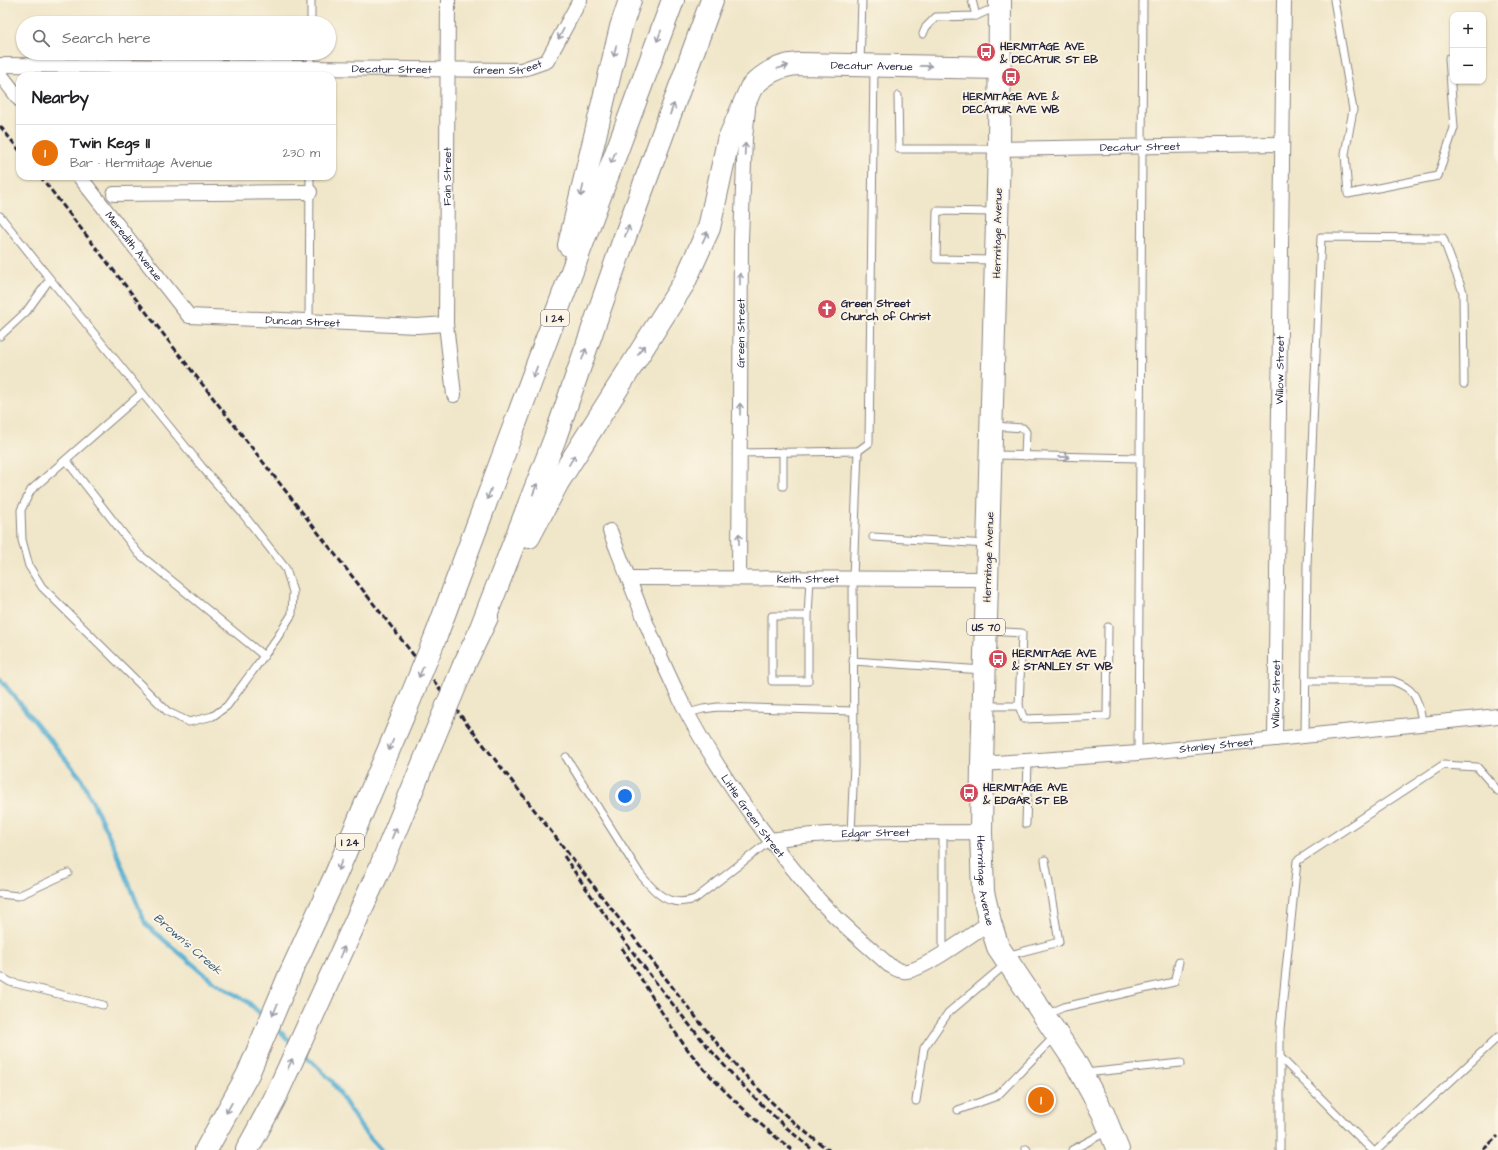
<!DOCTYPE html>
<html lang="en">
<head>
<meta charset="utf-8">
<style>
	body { margin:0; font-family:"Architects Daughter",sans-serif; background:#f2f2f2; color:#202124 }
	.controls { position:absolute; right:12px; top:12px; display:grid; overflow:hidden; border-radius:8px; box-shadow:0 1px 3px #0004 }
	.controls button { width:36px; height:36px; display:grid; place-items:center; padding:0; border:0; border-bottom:1px solid #e0e0e0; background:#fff; color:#202124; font:20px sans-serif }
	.you { position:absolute; left:625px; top:796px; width:14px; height:14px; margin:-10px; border:3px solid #fff; border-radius:50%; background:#1a73e8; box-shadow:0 0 0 6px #1a73e833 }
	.badge { display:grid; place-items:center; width:26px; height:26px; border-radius:50%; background:#7c3aed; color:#fff; font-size:13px; font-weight:700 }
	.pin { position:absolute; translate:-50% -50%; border:2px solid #fff; box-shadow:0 1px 4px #0006 }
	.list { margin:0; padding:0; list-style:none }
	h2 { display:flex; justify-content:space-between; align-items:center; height:52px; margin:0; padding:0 16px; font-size:17px }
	h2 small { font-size:13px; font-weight:400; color:#757577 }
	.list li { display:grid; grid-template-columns:26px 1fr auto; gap:12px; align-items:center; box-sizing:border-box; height:56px; padding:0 16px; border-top:1px solid #e0e0e0 }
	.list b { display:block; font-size:15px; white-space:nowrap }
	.list p { margin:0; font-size:13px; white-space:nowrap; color:#757577 }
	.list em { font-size:13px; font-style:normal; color:#757577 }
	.icon { flex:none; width:22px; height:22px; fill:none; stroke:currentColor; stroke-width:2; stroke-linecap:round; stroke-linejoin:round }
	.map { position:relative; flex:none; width:1498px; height:1150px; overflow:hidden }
	.search { position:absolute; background:#fff; box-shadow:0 1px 3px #0004; left:16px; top:16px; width:320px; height:44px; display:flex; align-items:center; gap:10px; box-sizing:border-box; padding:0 14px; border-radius:22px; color:#757577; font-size:15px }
	.panel { position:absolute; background:#fff; box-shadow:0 1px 3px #0004; left:16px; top:72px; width:320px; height:108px; border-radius:12px }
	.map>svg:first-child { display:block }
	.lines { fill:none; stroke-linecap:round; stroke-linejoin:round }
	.stream { stroke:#55aed2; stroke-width:4.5 }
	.service-casing { stroke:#898482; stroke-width:9 }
	.minor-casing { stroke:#898482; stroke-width:16 }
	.primary-casing { stroke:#898482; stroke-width:24 }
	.motorway-casing { stroke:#898482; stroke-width:24 }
	.service { stroke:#fff; stroke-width:7 }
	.minor { stroke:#fff; stroke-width:14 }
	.primary { stroke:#fff; stroke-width:22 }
	.motorway { stroke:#fff; stroke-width:22 }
	.rail { stroke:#22223b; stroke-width:3; stroke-dasharray:6 3; stroke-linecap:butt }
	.motorway-bridge-casing { stroke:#898482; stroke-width:24; stroke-linecap:butt }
	.motorway-bridge { stroke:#fff; stroke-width:22 }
	.oneway { stroke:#9c9ca7 }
	.labels { text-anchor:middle; stroke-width:4; stroke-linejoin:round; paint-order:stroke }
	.shield { fill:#fcf5e5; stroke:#63616e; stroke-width:1 }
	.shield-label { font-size:10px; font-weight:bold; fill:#22223b }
	.poi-label { font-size:11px; font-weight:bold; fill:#22223b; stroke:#fcf5e5; text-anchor:start }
	.street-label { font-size:11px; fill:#22223b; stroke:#fcf5e5 }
	.water-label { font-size:12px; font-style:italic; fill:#365a77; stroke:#fcf5e5 }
</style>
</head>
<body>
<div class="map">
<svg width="1498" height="1150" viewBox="0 0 1498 1150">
	<rect width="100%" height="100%" fill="#fcf5e5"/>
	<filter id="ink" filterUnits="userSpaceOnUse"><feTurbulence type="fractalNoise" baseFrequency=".025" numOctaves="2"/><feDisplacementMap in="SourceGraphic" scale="8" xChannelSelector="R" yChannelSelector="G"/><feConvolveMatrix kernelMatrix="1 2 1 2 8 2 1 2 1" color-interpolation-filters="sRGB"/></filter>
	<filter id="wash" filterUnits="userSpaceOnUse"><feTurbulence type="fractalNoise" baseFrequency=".012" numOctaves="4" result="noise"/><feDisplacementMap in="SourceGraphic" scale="16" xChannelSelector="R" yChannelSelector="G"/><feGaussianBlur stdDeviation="0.9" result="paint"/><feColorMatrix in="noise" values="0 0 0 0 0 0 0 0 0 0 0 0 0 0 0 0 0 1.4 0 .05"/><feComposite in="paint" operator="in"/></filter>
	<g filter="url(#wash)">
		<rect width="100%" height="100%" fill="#f0e6c9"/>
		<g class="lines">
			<g class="stream">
				<path d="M 0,679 L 81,778 L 113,844 L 146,925 L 213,981 L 248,1002 L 265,1018"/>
				<path d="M 275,1027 L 293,1044"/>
				<path d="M 303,1053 L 332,1081 L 362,1129 L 381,1150"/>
			</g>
		</g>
	</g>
	<g filter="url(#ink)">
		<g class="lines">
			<g class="service-casing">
				<g id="service">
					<path d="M 972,0 L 976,16"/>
					<path d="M 1334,0 L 1353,110 L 1345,154 L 1348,194 L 1438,176 L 1454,128 L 1449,58"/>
					<path d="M 311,23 L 311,0"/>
					<path d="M 923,34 L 926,27 L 936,17 L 976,16 L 987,11 L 998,10"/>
					<path d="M 311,53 L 311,76"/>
					<path d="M 860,64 L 862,0"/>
					<path d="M 898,96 L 899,149 L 997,149"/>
					<path d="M 0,216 L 50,279 L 26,312 L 0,336"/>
					<path d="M 994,260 L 936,259 L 937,211 L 995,212"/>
					<path d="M 50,279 L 202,467 L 243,514 L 286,569 L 293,592 L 292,614 L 277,638 L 227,706 L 213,716 L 189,722 L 168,712 L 42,587 L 29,566 L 22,540 L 21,510 L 31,490 L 142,393"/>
					<path d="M 309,321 L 310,176"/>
					<path d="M 994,426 L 1023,428 L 1026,432 L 1025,456"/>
					<path d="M 783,452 L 783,486"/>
					<path d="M 739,453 L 858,451"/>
					<path d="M 993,455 L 1139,458"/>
					<path d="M 66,460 L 139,554 L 264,656"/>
					<path d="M 873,537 L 987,544"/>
					<path d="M 808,616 L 808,681 L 772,681 L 772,616 L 808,616 L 810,578"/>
					<path d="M 853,661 L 983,670"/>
					<path d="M 1306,681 L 1393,681 C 1418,690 1417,700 1423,724"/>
					<path d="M 986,706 L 1019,706 L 1022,633 L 988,631"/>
					<path d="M 1019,706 L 1024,719 L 1107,716 L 1108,627"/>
					<path d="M 688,713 L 703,709 L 718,707 L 853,711"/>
					<path d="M 1305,736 L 1307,565 L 1321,237 L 1443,238 L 1463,292 L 1464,384"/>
					<path d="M 1138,753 L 1143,0"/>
					<path d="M 566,757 L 640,874 C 656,894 669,908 695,899 L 771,840"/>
					<path d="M 1026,824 L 1028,761"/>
					<path d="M 851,833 L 854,764 L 853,578 L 858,451 L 869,443 L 874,67"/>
					<path d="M 0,894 L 18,896 L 68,873"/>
					<path d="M 943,952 L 943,833"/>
					<path d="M 1006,956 L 1059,942 L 1045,860"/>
					<path d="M 0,976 L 10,982 L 103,1005"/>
					<path d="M 1046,1015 L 1064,1007 L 1174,982 L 1179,962"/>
					<path d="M 1280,1057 L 1372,1150"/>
					<path d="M 1085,1073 L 1181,1063"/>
					<path d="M 916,1101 L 924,1048 L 948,1013 L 1006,964"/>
					<path d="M 958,1110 L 997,1096 L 1055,1036"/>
					<path d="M 1026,1149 L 1027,1150"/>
					<path d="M 1072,1150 L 1108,1131"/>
					<path d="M 1280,1150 L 1280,1029 L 1297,861 L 1443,765 L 1477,767 L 1498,791"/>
					<path d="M 1377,1150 L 1498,1037"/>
				</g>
			</g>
			<g class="minor-casing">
				<g id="minor">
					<path id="s1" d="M 0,65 L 521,70 L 547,61 L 580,0"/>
					<path d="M 0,74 L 20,100"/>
					<path id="s2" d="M 999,149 L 1282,144"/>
					<path id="s3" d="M 79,176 L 189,316 L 417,326 L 446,324 L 448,0"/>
					<path d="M 114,194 L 310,192"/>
					<path d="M 446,324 L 454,395"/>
					<path id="s4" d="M 610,531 C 633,590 655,649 683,705 C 719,775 768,841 820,901 C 841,924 866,944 889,965 C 895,968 900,972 906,971 C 923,971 973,933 990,922"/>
					<path id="s5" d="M 629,578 L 988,579"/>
					<path id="s6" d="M 739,578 L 741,239 L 745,138 L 748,109"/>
					<path id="s7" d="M 1275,739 L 1284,0"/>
					<path id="s8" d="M 982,764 L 1138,753 L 1498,716"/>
					<path id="s9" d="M 771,840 C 840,829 911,833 981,832"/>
				</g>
			</g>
			<g class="primary-casing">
				<g id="primary">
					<path id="s10" d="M 1000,0 L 999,149 L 982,764 L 981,832 L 983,892 L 990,922 L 998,947 L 1074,1060 L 1103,1113 L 1118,1150"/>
					<path id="s11" d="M 751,88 C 764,73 779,65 799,64 L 1000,68"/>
				</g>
			</g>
			<g class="motorway-casing">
				<g id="motorway">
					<path d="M 569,245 L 621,27 L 630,0"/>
					<path d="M 529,537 L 558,482 L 684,283 L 709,228 L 728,141 L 751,88"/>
					<path d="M 480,630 L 555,438 L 623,242 L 712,0"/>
					<path d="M 436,636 L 673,0"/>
					<path d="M 464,665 L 487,617"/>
					<path d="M 206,1150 L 248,1074 L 290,974 L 336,874 L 406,709"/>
					<path d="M 247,1150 L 274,1100 L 380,868 L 434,737"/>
				</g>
			</g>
			<use href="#service" class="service"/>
			<use href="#minor" class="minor"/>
			<use href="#primary" class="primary"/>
			<use href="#motorway" class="motorway"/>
			<g class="rail">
				<path d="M 0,126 L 20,151"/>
				<path d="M 40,176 L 702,1025 C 739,1071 781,1116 829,1150"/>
				<path d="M 564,856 C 593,900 625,942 657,984 C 704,1045 753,1102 813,1150"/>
				<path d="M 622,948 C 643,981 662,1015 685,1046 C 715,1085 754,1120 792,1150"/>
				<path d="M 1483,1150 L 1498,1136"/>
			</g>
			<g class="motorway-bridge-casing">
				<g id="motorway-bridge">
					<path d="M 406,709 L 436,636"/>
					<path d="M 434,737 L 464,665"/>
				</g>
			</g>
			<use href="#motorway-bridge" class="motorway-bridge"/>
		</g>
		<defs><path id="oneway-shaft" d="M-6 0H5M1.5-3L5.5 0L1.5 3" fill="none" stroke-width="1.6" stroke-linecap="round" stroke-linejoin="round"/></defs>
		<g class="oneway">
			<use href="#oneway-shaft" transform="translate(561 34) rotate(118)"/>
			<use href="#oneway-shaft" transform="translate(659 36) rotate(111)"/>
			<use href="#oneway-shaft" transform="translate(615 51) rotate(103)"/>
			<use href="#oneway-shaft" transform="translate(926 66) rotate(1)"/>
			<use href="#oneway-shaft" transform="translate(783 67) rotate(-16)"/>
			<use href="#oneway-shaft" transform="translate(672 109) rotate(-70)"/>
			<use href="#oneway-shaft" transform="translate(745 149) rotate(-87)"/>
			<use href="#oneway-shaft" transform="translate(613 158) rotate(110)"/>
			<use href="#oneway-shaft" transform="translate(582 191) rotate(103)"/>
			<use href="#oneway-shaft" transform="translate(627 231) rotate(-70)"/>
			<use href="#oneway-shaft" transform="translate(705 237) rotate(-65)"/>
			<use href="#oneway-shaft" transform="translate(740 279) rotate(-90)"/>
			<use href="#oneway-shaft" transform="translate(641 350) rotate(-57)"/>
			<use href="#oneway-shaft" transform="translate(584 354) rotate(-71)"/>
			<use href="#oneway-shaft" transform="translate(535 372) rotate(111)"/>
			<use href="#oneway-shaft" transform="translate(740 409) rotate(-90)"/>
			<use href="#oneway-shaft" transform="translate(1064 457) rotate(1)"/>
			<use href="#oneway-shaft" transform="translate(572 460) rotate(-58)"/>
			<use href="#oneway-shaft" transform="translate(535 489) rotate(-69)"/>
			<use href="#oneway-shaft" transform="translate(489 494) rotate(111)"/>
			<use href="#oneway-shaft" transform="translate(739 539) rotate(-90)"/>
			<use href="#oneway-shaft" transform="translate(421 672) rotate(112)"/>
			<use href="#oneway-shaft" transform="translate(391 745) rotate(113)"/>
			<use href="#oneway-shaft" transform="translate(394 833) rotate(-67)"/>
			<use href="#oneway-shaft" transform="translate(340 865) rotate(113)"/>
			<use href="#oneway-shaft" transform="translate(342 952) rotate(-66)"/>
			<use href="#oneway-shaft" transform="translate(275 1010) rotate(113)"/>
			<use href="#oneway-shaft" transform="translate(290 1064) rotate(-66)"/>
			<use href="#oneway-shaft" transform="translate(229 1108) rotate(119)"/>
		</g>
	</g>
	<defs>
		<g id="bus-disc" transform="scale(1)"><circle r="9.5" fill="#d1495b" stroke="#fcf5e5"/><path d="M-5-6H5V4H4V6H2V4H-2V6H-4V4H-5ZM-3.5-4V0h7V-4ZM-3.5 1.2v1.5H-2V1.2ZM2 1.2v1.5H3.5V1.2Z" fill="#fff"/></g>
		<g id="church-disc" transform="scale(1)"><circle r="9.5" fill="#d1495b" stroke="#fcf5e5"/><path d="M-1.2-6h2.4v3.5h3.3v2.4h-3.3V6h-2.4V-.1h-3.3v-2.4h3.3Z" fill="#fff"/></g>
	</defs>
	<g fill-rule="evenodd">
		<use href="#bus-disc" x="986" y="52"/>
		<use href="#bus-disc" x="1011" y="77"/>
		<use href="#church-disc" x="827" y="309"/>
		<use href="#bus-disc" x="998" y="659"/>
		<use href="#bus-disc" x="969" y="793"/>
	</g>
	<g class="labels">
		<g class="shield">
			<rect x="541" y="310" width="28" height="16" rx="3"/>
			<rect x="967" y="619" width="38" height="16" rx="3"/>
			<rect x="336" y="834" width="28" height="16" rx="3"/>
		</g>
		<g class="shield-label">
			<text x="555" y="322">I 24</text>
			<text x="986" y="631">US 70</text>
			<text x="350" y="846">I 24</text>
		</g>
		<g class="poi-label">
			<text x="1000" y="50">HERMITAGE AVE<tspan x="1000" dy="13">&amp; DECATUR ST EB</tspan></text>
			<text x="1011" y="100" text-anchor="middle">HERMITAGE AVE &amp;<tspan x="1011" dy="13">DECATUR AVE WB</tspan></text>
			<text x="841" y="307">Green Street<tspan x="841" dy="13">Church of Christ</tspan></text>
			<text x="1012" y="657">HERMITAGE AVE<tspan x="1012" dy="13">&amp; STANLEY ST WB</tspan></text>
			<text x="983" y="791">HERMITAGE AVE<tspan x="983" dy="13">&amp; EDGAR ST EB</tspan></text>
		</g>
		<g class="street-label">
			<text dy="4" stroke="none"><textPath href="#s1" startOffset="508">Green Street</textPath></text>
			<text dy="4" stroke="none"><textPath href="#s11" startOffset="128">Decatur Avenue</textPath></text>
			<text dy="4" stroke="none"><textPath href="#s1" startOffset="392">Decatur Street</textPath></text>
			<text dy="4" stroke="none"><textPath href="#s2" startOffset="141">Decatur Street</textPath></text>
			<text dy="4" stroke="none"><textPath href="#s3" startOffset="583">Fain Street</textPath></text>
			<text transform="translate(997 233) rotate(-89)" y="4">Hermitage Avenue</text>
			<text dy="4" stroke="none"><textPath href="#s3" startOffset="89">Meredith Avenue</textPath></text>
			<text dy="4" stroke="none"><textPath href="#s3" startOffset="292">Duncan Street</textPath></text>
			<text dy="4" stroke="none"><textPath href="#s6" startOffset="245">Green Street</textPath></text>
			<text dy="4" stroke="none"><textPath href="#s7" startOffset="369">Willow Street</textPath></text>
			<text transform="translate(988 557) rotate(-88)" y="4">Hermitage Avenue</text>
			<text dy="4" stroke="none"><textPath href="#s5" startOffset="179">Keith Street</textPath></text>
			<text dy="4" stroke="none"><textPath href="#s7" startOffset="45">Willow Street</textPath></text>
			<text dy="4" stroke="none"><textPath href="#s8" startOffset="235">Stanley Street</textPath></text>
			<text dy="4" stroke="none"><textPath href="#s4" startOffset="320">Little Green Street</textPath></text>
			<text dy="4" stroke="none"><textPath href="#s9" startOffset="105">Edgar Street</textPath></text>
			<text dy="4" stroke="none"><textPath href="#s10" startOffset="881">Hermitage Avenue</textPath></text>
		</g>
		<g class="water-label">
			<text transform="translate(188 944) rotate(41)" y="4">Brown's Creek</text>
		</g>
	</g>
</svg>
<div class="controls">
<button>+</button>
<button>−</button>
</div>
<div class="you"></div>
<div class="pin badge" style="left:1041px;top:1100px;background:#e8710a">1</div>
<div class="search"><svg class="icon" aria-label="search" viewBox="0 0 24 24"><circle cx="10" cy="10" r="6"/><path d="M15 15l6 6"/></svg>Search here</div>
<section class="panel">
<h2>Nearby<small></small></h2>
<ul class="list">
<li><span class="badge" style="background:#e8710a">1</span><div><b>Twin Kegs II</b><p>Bar · Hermitage Avenue</p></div><em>230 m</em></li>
</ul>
</section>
</div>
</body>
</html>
